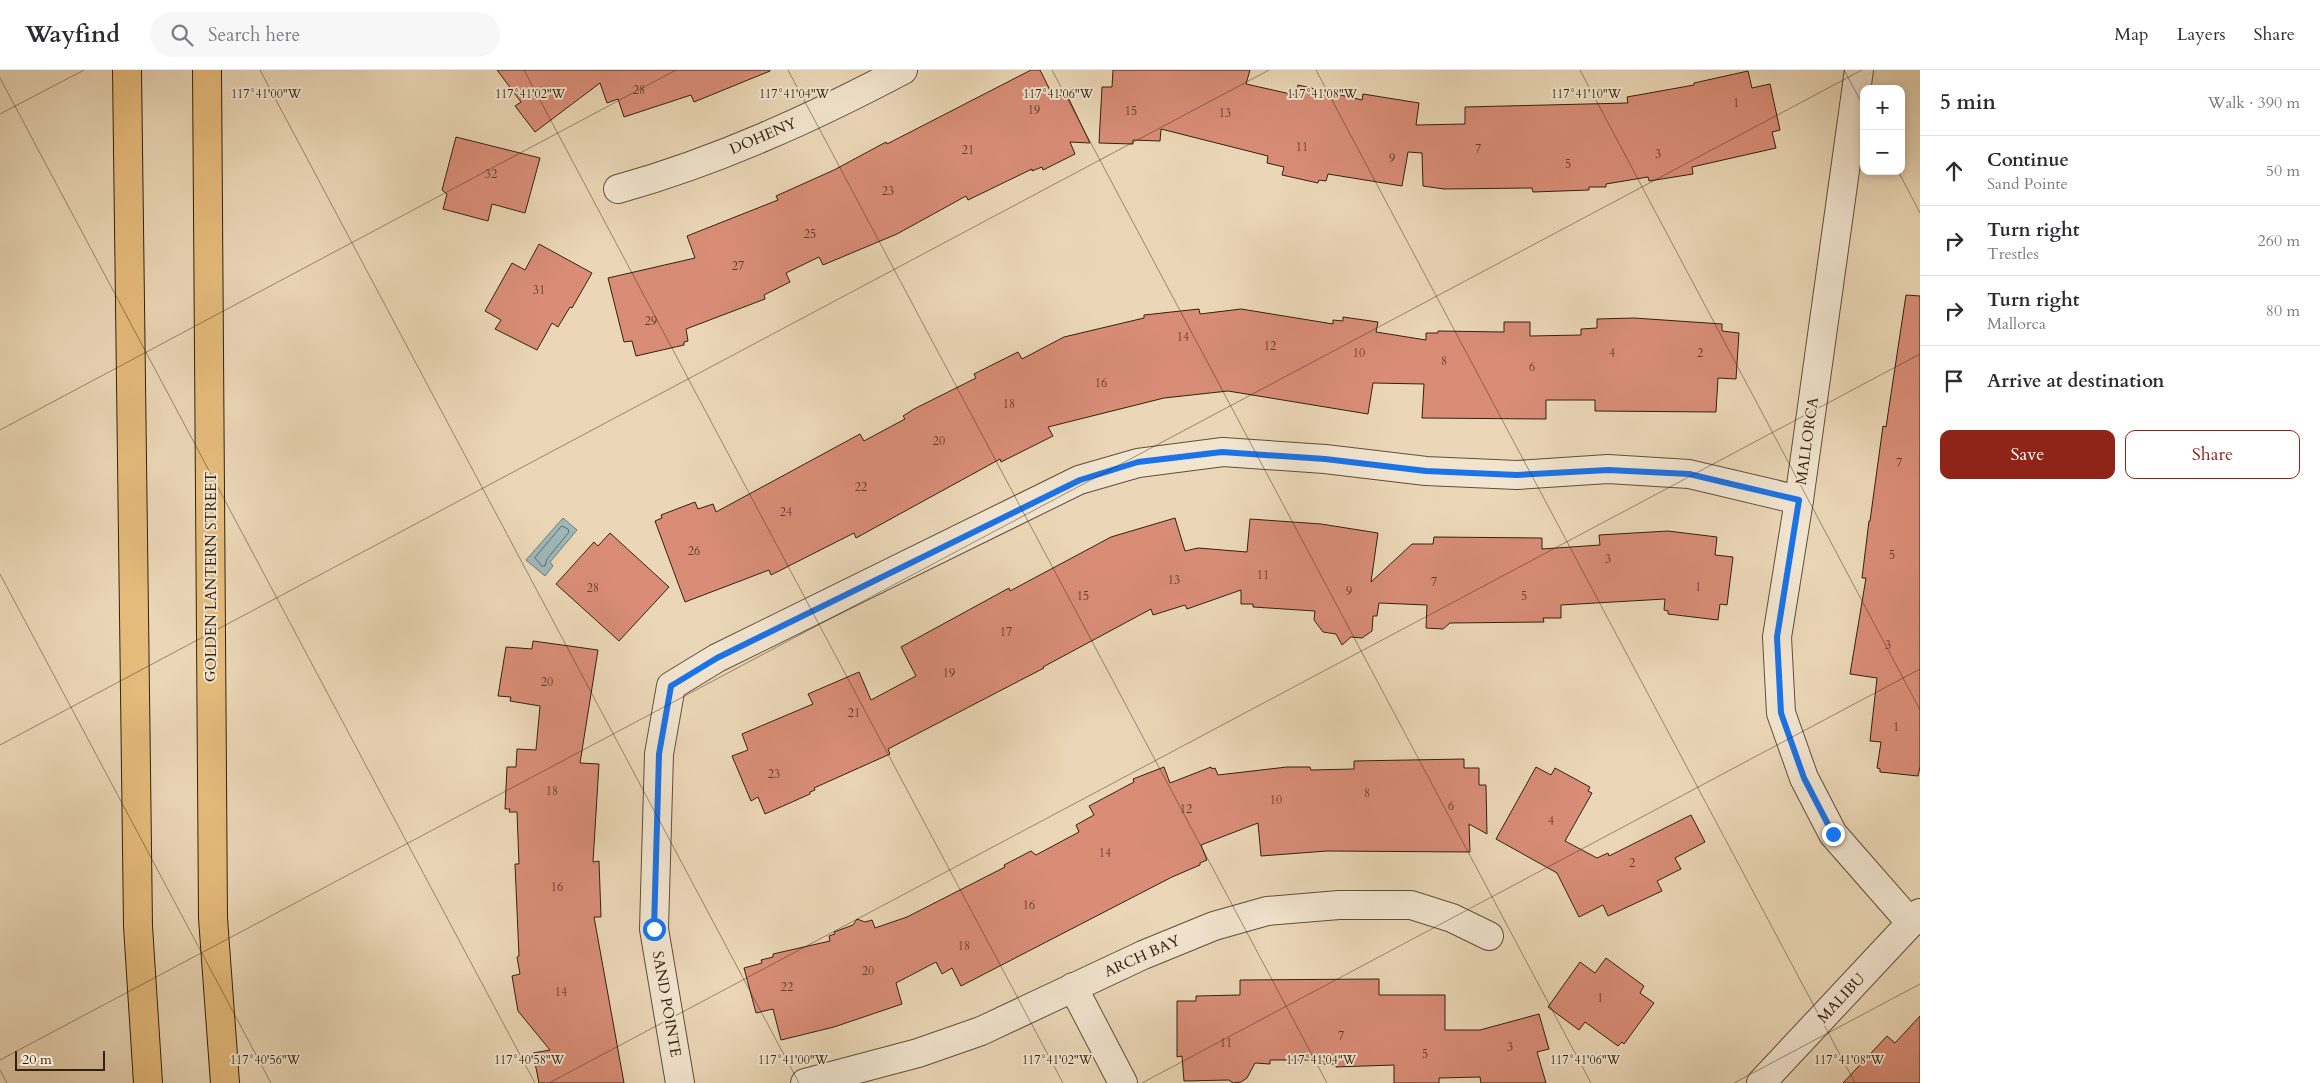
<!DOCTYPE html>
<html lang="en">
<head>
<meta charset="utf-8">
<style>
	body { margin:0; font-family:Cardo,serif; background:#f7f7f7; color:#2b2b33 }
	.controls { position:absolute; right:15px; top:15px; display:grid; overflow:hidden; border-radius:10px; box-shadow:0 2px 8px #0003 }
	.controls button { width:45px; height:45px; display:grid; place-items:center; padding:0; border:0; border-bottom:1px solid #e1e1e2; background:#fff; color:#2b2b33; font:25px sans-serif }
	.scale { position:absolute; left:15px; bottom:12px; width:90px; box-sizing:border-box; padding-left:5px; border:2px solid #33220d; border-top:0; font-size:14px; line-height:18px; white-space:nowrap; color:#33220d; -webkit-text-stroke:4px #f2e5d0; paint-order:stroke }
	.stop { position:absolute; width:15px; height:15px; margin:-11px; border:4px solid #1a73e8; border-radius:50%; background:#fff }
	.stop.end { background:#1a73e8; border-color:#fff; box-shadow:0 1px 5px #0008 }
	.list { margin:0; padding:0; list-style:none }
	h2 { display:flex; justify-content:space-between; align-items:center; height:65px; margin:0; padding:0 20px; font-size:21px }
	h2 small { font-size:16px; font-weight:400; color:#7c7c81 }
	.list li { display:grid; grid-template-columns:32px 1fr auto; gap:15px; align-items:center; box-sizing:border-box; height:70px; padding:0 20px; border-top:1px solid #e1e1e2 }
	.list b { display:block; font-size:19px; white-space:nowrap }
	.list p { margin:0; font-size:16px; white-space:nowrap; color:#7c7c81 }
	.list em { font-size:16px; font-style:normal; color:#7c7c81 }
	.actions { display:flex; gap:10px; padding:15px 20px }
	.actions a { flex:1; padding:11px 0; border:1px solid #8f2418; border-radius:10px; text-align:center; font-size:18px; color:#8f2418 }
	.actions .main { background:#8f2418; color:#fff }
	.icon { flex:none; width:28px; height:28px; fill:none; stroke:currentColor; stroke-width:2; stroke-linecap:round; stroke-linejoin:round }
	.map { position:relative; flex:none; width:1920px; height:1013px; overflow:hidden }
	header { display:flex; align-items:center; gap:30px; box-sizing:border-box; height:70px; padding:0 25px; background:#fff; border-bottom:1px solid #e1e1e2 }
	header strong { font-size:24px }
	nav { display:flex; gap:28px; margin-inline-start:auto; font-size:18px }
	.search { width:350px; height:45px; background:#f7f7f7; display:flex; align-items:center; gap:12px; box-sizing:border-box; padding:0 18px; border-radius:28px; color:#7c7c81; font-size:19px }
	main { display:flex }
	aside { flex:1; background:#fff }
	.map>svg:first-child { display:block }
	.water { fill:#9eb7b9; stroke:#737b74 }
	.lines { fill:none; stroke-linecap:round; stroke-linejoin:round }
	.shore { stroke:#686c63; stroke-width:1 }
	.building { fill:#d98d77; stroke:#33220d }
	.street-casing { stroke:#614f38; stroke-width:30 }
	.primary-casing { stroke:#33220d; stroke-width:30 }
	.street { stroke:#f2e5d0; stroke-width:28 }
	.primary { stroke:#e6bc7c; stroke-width:28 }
	.route { stroke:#1a73e8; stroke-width:6 }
	.ticks { fill:none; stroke:#33220d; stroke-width:1; stroke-opacity:0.45 }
	.labels { text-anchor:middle; stroke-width:4; stroke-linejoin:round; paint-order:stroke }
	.number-label { font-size:12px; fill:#5c3d28 }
	.street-label { font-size:15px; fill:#33220d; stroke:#f2e5d0 }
	.ticks-label { font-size:12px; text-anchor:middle; fill:#33220d; stroke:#f2e5d0; stroke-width:4; stroke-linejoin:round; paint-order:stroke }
</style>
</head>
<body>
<header>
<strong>Wayfind</strong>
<div class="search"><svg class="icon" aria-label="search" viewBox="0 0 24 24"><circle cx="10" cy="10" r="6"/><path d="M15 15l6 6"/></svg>Search here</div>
<nav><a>Map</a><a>Layers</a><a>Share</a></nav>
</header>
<main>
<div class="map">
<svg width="1920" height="1013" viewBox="0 0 1920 1013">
	<rect width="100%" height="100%" fill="#ebd7b7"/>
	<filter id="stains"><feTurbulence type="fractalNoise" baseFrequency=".004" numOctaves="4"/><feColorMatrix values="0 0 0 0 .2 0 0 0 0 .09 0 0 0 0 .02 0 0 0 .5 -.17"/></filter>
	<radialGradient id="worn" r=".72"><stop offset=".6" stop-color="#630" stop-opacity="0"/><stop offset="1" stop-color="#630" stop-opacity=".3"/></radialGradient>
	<path class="water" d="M 563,448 L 577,460 L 550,492 L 553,496 L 545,506 L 526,490 Z"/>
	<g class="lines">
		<path class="shore" d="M 562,456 L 568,459 L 569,462 L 547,489 L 545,496 L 542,496 L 535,488 Z"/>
	</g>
	<g class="building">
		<path d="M 497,0 L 770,0 L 770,1 L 694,32 L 691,25 L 624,47 L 618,29 L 607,33 L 600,13 L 535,62 L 515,36 L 521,32 Z"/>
		<path d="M 1031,0 L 1040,0 L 1054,28 L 1066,23 L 1090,73 L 1070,72 L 1075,84 L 1043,100 L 1042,97 L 1032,101 L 1032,99 L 968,130 L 966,126 L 897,164 L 823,195 L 819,187 L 786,203 L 790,212 L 764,225 L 765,229 L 686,259 L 688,271 L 684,272 L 684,275 L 636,286 L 632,271 L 624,272 L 608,208 L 695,188 L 687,166 L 778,130 L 776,126 L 834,100 L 886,72 L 887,74 Z"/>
		<path d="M 1113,0 L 1250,0 L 1246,14 L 1295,25 L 1298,15 L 1362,30 L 1363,24 L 1419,33 L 1416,55 L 1465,54 L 1465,37 L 1628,33 L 1627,27 L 1694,15 L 1694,13 L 1748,1 L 1752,18 L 1770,14 L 1780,60 L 1772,62 L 1776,78 L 1692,97 L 1693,104 L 1649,111 L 1648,107 L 1606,114 L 1606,117 L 1589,117 L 1589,120 L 1533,122 L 1532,118 L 1444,119 L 1423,116 L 1422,83 L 1408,82 L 1402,116 L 1328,104 L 1326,111 L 1319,110 L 1318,113 L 1282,105 L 1284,97 L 1267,93 L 1268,86 L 1161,59 L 1160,71 L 1133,70 L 1133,74 L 1099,73 L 1102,17 L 1112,17 Z"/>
		<path d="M 456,67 L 540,88 L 525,143 L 492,134 L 488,151 L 443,139 L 447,124 L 442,120 Z"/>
		<path d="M 539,174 L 592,203 L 572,238 L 570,237 L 558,257 L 552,253 L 537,280 L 495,259 L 501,250 L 485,241 L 512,193 L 525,200 Z"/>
		<path d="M 1906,225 L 1920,226 L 1920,697 L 1918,706 L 1880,702 L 1880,699 L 1877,698 L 1881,672 L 1870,671 L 1877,608 L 1850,604 L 1866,508 L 1862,508 L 1869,451 L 1870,451 L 1883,356 L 1886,357 Z"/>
		<path d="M 1199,239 L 1200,244 L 1241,239 L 1333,254 L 1333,250 L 1343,251 L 1343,247 L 1378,252 L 1376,262 L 1426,270 L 1426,263 L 1438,263 L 1438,261 L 1504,262 L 1504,252 L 1530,252 L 1530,266 L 1581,265 L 1581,259 L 1597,258 L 1597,249 L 1634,248 L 1722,254 L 1722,261 L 1739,263 L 1736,309 L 1718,308 L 1716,342 L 1595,341 L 1595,330 L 1546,330 L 1546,349 L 1422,348 L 1424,314 L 1373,313 L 1368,344 L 1228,321 L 1164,328 L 1048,357 L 1053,366 L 1001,392 L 1000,389 L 856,468 L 854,463 L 771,505 L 769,500 L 685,532 L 655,451 L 662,448 L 661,445 L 695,432 L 698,439 L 713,434 L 716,442 L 860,364 L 864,371 L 905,349 L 903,346 L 914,339 L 976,308 L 974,304 L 1018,282 L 1022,289 L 1064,267 L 1144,248 L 1144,245 Z"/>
		<path d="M 1175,448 L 1185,481 L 1198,478 L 1247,482 L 1250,449 L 1321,454 L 1378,463 L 1371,512 L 1412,474 L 1433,474 L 1434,467 L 1542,468 L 1542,479 L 1600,475 L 1599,465 L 1668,461 L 1717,467 L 1715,485 L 1733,487 L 1727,535 L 1720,534 L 1718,550 L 1668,544 L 1668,541 L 1664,540 L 1665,529 L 1561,535 L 1561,548 L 1543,548 L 1544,552 L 1450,553 L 1443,559 L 1426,558 L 1427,535 L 1379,533 L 1377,546 L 1373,546 L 1372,561 L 1362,568 L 1351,567 L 1342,575 L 1336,564 L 1323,562 L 1314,550 L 1315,541 L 1253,537 L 1253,534 L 1241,534 L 1241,520 L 1187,539 L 1185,535 L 1153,545 L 1151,539 L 1043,597 L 1044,598 L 888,679 L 890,684 L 814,718 L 815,720 L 810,722 L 810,724 L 765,744 L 758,727 L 751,731 L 732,686 L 748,680 L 742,664 L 813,634 L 808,624 L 859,602 L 871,630 L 916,606 L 901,577 L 1009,518 L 1010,521 L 1111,467 Z"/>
		<path d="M 610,463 L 669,517 L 619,571 L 556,514 L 594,472 L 598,476 Z"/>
		<path d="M 533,571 L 598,580 L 580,693 L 599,694 L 593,792 L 599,791 L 601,847 L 594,847 L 624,1013 L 539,1013 L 533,983 L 550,980 L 518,941 L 512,906 L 520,904 L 517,887 L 519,886 L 515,794 L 519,794 L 517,742 L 509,742 L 510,739 L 505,739 L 507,697 L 516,697 L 517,679 L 536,680 L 540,636 L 510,631 L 511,627 L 498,626 L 506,577 L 532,579 Z"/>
		<path d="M 1464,689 L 1464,698 L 1479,698 L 1479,715 L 1486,715 L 1487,764 L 1469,754 L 1470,782 L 1327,781 L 1261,786 L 1258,753 L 1201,775 L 1207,790 L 1200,793 L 1200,795 L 1172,807 L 961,916 L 952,898 L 942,904 L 936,892 L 896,913 L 902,934 L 834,957 L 781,970 L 773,939 L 756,943 L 744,898 L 762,893 L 761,890 L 773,887 L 773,884 L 830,871 L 829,866 L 835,864 L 834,862 L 853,855 L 857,849 L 865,852 L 872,850 L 875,858 L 907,847 L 1005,797 L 1004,795 L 1031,781 L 1036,785 L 1079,762 L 1076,755 L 1094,745 L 1089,736 L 1134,712 L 1133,709 L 1164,697 L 1170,713 L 1211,697 L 1212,699 L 1215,698 L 1218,705 L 1287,697 L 1310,697 L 1311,700 L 1354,699 L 1354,691 Z"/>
		<path d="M 1536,697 L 1551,705 L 1555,698 L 1590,717 L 1588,721 L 1592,723 L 1565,771 L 1597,788 L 1608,783 L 1609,786 L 1691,745 L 1705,772 L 1675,788 L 1681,799 L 1657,811 L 1662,821 L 1608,846 L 1603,835 L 1579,847 L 1557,803 L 1496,769 Z"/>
		<path d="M 1606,888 L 1644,916 L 1640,923 L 1654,933 L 1624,974 L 1622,972 L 1618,976 L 1585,952 L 1579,960 L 1548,937 L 1580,892 L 1595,903 Z"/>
		<path d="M 1379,909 L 1379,925 L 1445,925 L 1445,960 L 1480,960 L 1539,944 L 1549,979 L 1537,982 L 1546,1013 L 1481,1013 L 1480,1007 L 1439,1008 L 1439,1013 L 1394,1013 L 1394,995 L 1336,997 L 1336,994 L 1322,994 L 1322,990 L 1270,990 L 1270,994 L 1255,993 L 1247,1008 L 1241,1012 L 1233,1013 L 1229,1010 L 1184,1011 L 1182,986 L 1177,987 L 1177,931 L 1196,931 L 1196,926 L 1240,925 L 1240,910 Z"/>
		<path d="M 1920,946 L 1920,1013 L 1843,1013 L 1887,966 L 1895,973 Z"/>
	</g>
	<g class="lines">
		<g class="street-casing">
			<g id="street">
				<path d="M 1859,0 L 1799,430 L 1777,567 L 1781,643 L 1804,708 L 1833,764 L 1911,853"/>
				<path d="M 618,119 C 718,91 812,48 903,0"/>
				<path d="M 1073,917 L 1123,1013"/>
				<path d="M 680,1013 L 654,859 L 659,684 L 671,616 L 717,588 L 1079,410 L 1138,393 L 1223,382 L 1325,389 L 1426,401 L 1517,405 L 1608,399 L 1689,404 L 1799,430"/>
				<path d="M 805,1013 L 918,983 L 981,961 L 1143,885 L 1214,856 L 1267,841 L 1339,835 L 1411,835 L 1452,848 L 1489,866"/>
				<path d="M 1761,1013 L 1920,843"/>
			</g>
		</g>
		<g class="primary-casing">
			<g id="primary">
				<path d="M 127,0 L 138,856 L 148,1013"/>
				<path d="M 207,0 L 213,848 L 225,1013"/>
			</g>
		</g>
		<use href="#street" class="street"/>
		<use href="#primary" class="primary"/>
	</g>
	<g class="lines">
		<path class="route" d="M 654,859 L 659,684 L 671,616 L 717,588 L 1080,410 L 1138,392 L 1222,382 L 1325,389 L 1426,401 L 1517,405 L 1608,400 L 1689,404 L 1799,430 L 1777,567 L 1781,643 L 1804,708 L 1833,764"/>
	</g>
	<path class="ticks" d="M 260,0 L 799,1013M 524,0 L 1063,1013M 788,0 L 1327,1013M 1052,0 L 1591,1013M 1316,0 L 1855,1013M 1580,0 L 1920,640M 1844,0 L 1864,37M 0,8 L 535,1013M 0,44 L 84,0M 1898,101 L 1920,143M 0,360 L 676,0M 0,504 L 271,1013M 0,675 L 1269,0M 0,990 L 1862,0M 0,1000 L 7,1013M 549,1013 L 1920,284M 1142,1013 L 1920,599M 1734,1013 L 1920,914"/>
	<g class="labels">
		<g class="number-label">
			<text x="639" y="24">28</text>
			<text x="1736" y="37">1</text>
			<text x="1034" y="44">19</text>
			<text x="1131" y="45">15</text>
			<text x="1225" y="47">13</text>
			<text x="1302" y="81">11</text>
			<text x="1478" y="83">7</text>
			<text x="968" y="84">21</text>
			<text x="1658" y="88">3</text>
			<text x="1392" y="92">9</text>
			<text x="1568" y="98">5</text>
			<text x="491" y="108">32</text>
			<text x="888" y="125">23</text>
			<text x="810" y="168">25</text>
			<text x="738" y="200">27</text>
			<text x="539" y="224">31</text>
			<text x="651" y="255">29</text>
			<text x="1183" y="271">14</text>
			<text x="1270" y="280">12</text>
			<text x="1359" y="287">10</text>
			<text x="1612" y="287">4</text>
			<text x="1700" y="287">2</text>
			<text x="1444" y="295">8</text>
			<text x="1532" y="301">6</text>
			<text x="1101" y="317">16</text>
			<text x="1009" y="338">18</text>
			<text x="939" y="375">20</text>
			<text x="1899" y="397">7</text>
			<text x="861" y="421">22</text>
			<text x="786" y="446">24</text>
			<text x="694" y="485">26</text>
			<text x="1892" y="489">5</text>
			<text x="1608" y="493">3</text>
			<text x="1263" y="509">11</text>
			<text x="1174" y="514">13</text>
			<text x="1434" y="516">7</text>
			<text x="1698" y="521">1</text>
			<text x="593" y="522">28</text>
			<text x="1349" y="525">9</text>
			<text x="1083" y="530">15</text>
			<text x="1524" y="530">5</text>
			<text x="1006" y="566">17</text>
			<text x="1888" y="579">3</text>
			<text x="949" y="607">19</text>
			<text x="547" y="616">20</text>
			<text x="854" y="647">21</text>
			<text x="1896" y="661">1</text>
			<text x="774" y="708">23</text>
			<text x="552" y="725">18</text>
			<text x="1367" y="727">8</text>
			<text x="1276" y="734">10</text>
			<text x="1451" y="740">6</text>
			<text x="1186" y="743">12</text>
			<text x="1551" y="755">4</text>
			<text x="1105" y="787">14</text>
			<text x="1632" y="797">2</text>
			<text x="557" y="821">16</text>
			<text x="1029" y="839">16</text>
			<text x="964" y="880">18</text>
			<text x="868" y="905">20</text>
			<text x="787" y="921">22</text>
			<text x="561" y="926">14</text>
			<text x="1600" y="932">1</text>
			<text x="1341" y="970">7</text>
			<text x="1226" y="977">11</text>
			<text x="1510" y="981">3</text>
			<text x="1425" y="988">5</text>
		</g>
		<g class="street-label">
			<text transform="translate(763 66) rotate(-23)" y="5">DOHENY</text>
			<text transform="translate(1807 371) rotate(-82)" y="5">MALLORCA</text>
			<text transform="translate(211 507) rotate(-90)" y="5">GOLDEN LANTERN STREET</text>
			<text transform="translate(1142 886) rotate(-24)" y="5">ARCH BAY</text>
			<text transform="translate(1841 928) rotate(-47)" y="5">MALIBU</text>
			<text transform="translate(667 934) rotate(80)" y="5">SAND POINTE</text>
		</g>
	</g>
	<g class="ticks-label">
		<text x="266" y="28">117°41'00"W</text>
		<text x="530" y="28">117°41'02"W</text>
		<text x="794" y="28">117°41'04"W</text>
		<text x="1058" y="28">117°41'06"W</text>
		<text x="1322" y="28">117°41'08"W</text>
		<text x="1586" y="28">117°41'10"W</text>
		<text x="265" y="994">117°40'56"W</text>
		<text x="529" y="994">117°40'58"W</text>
		<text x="793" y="994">117°41'00"W</text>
		<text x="1057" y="994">117°41'02"W</text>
		<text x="1321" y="994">117°41'04"W</text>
		<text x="1585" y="994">117°41'06"W</text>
		<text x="1849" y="994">117°41'08"W</text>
	</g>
	<rect width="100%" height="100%" filter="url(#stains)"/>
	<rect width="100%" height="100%" fill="url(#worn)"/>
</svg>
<div class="controls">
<button>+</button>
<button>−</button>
</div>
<div class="scale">20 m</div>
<div class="stop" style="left:654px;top:859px"></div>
<div class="stop end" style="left:1833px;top:764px"></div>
</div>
<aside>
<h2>5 min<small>Walk · 390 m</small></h2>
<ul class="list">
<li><svg class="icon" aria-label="ahead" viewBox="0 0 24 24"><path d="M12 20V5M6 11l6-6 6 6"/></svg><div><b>Continue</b><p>Sand Pointe</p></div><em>50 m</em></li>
<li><svg class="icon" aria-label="right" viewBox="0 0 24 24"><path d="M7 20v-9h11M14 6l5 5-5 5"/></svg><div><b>Turn right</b><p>Trestles</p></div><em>260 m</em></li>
<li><svg class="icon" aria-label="right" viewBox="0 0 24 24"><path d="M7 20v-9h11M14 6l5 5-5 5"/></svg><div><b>Turn right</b><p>Mallorca</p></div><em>80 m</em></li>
<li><svg class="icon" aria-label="arrive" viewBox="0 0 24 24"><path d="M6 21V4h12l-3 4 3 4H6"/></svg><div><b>Arrive at destination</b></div></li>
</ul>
<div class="actions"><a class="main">Save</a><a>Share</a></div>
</aside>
</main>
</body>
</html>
